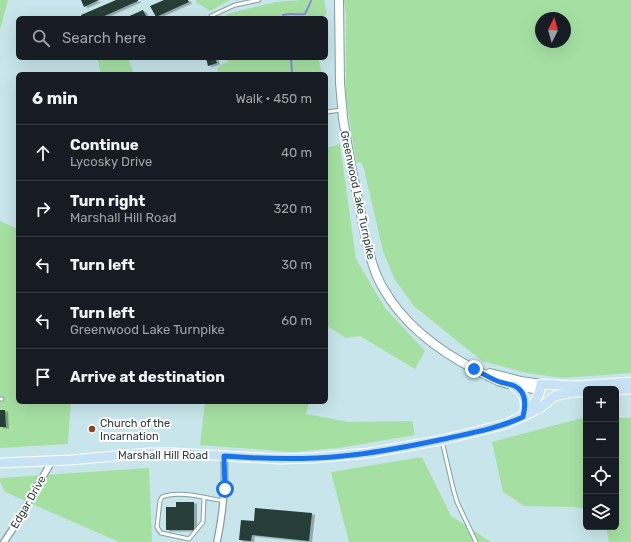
<!DOCTYPE html>
<html lang="en">
<head>
<meta charset="utf-8">
<style>
	body { margin:0; font-family:Rubik,sans-serif; background:#20242c; color:#f1f3f6 }
	.controls { position:absolute; right:12px; bottom:12px; display:grid; overflow:hidden; border-radius:6px; box-shadow:0 4px 16px #0002 }
	.controls button { width:36px; height:36px; display:grid; place-items:center; padding:0; border:0; border-bottom:1px solid #363941; background:#171b24; color:#f1f3f6; font:20px sans-serif }
	.compass { position:absolute; left:535px; top:12px; width:36px; height:36px; border-radius:50%; background:#171b24; box-shadow:0 4px 16px #0002; rotate:6deg }
	.stop { position:absolute; width:12px; height:12px; margin:-9px; border:3px solid #1a73e8; border-radius:50%; background:#fff }
	.stop.end { background:#1a73e8; border-color:#fff; box-shadow:0 1px 4px #0008 }
	.list { margin:0; padding:0; list-style:none }
	h2 { display:flex; justify-content:space-between; align-items:center; height:52px; margin:0; padding:0 16px; font-size:17px }
	h2 small { font-size:13px; font-weight:400; color:#9ea1a6 }
	.list li { display:grid; grid-template-columns:26px 1fr auto; gap:12px; align-items:center; box-sizing:border-box; height:56px; padding:0 16px; border-top:1px solid #363941 }
	.list b { display:block; font-size:15px; white-space:nowrap }
	.list p { margin:0; font-size:13px; white-space:nowrap; color:#9ea1a6 }
	.list em { font-size:13px; font-style:normal; color:#9ea1a6 }
	.icon { flex:none; width:22px; height:22px; fill:none; stroke:currentColor; stroke-width:2; stroke-linecap:round; stroke-linejoin:round }
	.map { position:relative; flex:none; width:631px; height:542px; overflow:hidden }
	.search { position:absolute; background:#171b24; box-shadow:0 4px 16px #0002; left:16px; top:16px; width:312px; height:44px; display:flex; align-items:center; gap:10px; box-sizing:border-box; padding:0 14px; border-radius:6px; color:#9ea1a6; font-size:15px }
	.panel { position:absolute; background:#171b24; box-shadow:0 4px 16px #0002; left:16px; top:72px; width:312px; height:332px; border-radius:6px }
	.map>svg:first-child { display:block }
	.green { fill:#a5e0a2; fill-rule:evenodd }
	.lines { fill:none; stroke-linecap:round; stroke-linejoin:round }
	.stream { stroke:#8390d5; stroke-width:2 }
	.building { fill:#263e38; filter:url(#shadow) }
	.service-casing { stroke:#839fa4; stroke-width:5 }
	.minor-casing { stroke:#839fa4; stroke-width:8 }
	.secondary-casing { stroke:#839fa4; stroke-width:10 }
	.primary-casing { stroke:#fff; stroke-width:11 }
	.service { stroke:#fff; stroke-width:3 }
	.minor { stroke:#fff; stroke-width:5.5 }
	.secondary { stroke:#fff; stroke-width:8 }
	.primary { stroke:#c8e2f5; stroke-width:9 }
	.route { stroke:#1a73e8; stroke-width:5 }
	.poi-dot { fill:#8b4421; stroke:#fff; stroke-width:1.5 }
	.labels { text-anchor:middle; stroke-width:4; stroke-linejoin:round; paint-order:stroke }
	.street-label { font-size:11px; fill:#2f3b3d; stroke:#fff }
	.poi-label { font-size:11px; fill:#2f3b3d; stroke:#fff; text-anchor:start }
</style>
</head>
<body>
<div class="map">
<svg width="631" height="542" viewBox="0 0 631 542">
	<defs>
		<filter id="shadow"><feDropShadow dx="3" dy="1.5" stdDeviation="0" flood-color="#0004"/></filter>
	</defs>
	<rect width="100%" height="100%" fill="#c7e5ea"/>
	<g class="green">
		<path d="M 0,0 L 8,0 L 0,30 Z"/>
		<path d="M 196,0 L 230,0 L 210,11 L 197,3 Z"/>
		<path d="M 300,0 L 324,0 L 327,14 L 320,18 L 228,18 L 226,14 L 276,2 Z"/>
		<path d="M 344,0 L 631,0 L 631,373 L 562,378 L 527,373 L 482,361 L 414,306 L 395,280 L 383,251 L 364,169 L 361,162 L 356,163 L 346,97 L 346,15 ZM 541,18 L 565,18 L 565,42 L 541,42 Z"/>
		<path d="M 104,58 L 128,58 L 134,74 L 101,74 L 98,60 Z"/>
		<path d="M 227,58 L 318,58 L 322,73 L 218,74 L 217,67 L 228,62 Z"/>
		<path d="M 340,144 L 356,259 L 385,308 L 425,351 L 415,369 L 360,336 L 346,338 L 326,325 L 326,148 Z"/>
		<path d="M 0,221 L 18,229 L 18,402 L 71,402 L 68,444 L 0,448 Z"/>
		<path d="M 177,402 L 309,402 L 306,414 L 348,422 L 412,421 L 415,435 L 338,448 L 292,452 L 200,445 L 205,403 Z"/>
		<path d="M 586,417 L 586,509 L 574,507 L 524,506 L 503,492 L 492,442 Z"/>
		<path d="M 616,418 L 631,418 L 631,542 L 609,542 L 606,527 L 616,527 Z"/>
		<path d="M 422,457 L 451,516 L 491,542 L 349,542 L 331,472 Z"/>
		<path d="M 149,468 L 152,542 L 119,542 L 5,492 L 0,481 L 0,478 Z"/>
	</g>
	<g class="lines">
		<g class="stream">
			<path d="M 283,18 L 283,15 C 290,13 297,15 305,14 L 311,1"/>
			<path d="M 291,58 L 292,74"/>
		</g>
	</g>
	<g class="building">
		<path d="M 81,0 L 99,0 L 84,7 Z"/>
		<path d="M 116,0 L 138,0 L 138,1 L 100,18 L 82,18 L 81,15 Z"/>
		<path d="M 164,0 L 188,0 L 189,2 L 156,17 L 150,6 Z"/>
		<path d="M 143,10 L 147,18 L 125,18 Z"/>
		<path d="M 206,58 L 215,58 L 217,63 L 208,66 Z"/>
		<path d="M 0,410 L 5,410 L 6,427 L 0,427 Z"/>
		<path d="M 176,502 L 194,502 L 194,530 L 166,530 L 166,507 L 176,507 Z"/>
		<path d="M 255,508 L 312,513 L 309,541 L 252,535 L 251,541 L 239,540 L 241,520 L 254,521 Z"/>
	</g>
	<g class="lines">
		<g class="service-casing">
			<g id="service">
				<path d="M 211,16 L 235,5 L 259,0"/>
				<path d="M 326,112 L 342,110"/>
				<path d="M 0,399 L 2,399"/>
				<path d="M 442,441 L 453,488 L 457,502 L 476,542"/>
				<path d="M 204,498 L 203,522 L 189,539 L 161,533 L 157,527 L 160,501 L 162,497 C 178,490 206,498 224,501"/>
			</g>
		</g>
		<g class="minor-casing">
			<g id="minor">
				<path d="M 4,542 L 12,530 L 52,461"/>
				<path d="M 217,542 C 223,513 226,485 224,456"/>
			</g>
		</g>
		<g class="secondary-casing">
			<g id="secondary">
				<path d="M 339,0 L 340,83 L 343,118 L 350,160 L 366,239 C 370,256 374,273 383,288 C 404,325 439,351 476,370 C 484,374 493,379 501,382 C 514,386 527,388 540,390"/>
				<path d="M 490,373 L 521,381 L 541,384"/>
			</g>
		</g>
		<g class="primary-casing">
			<g id="primary">
				<path d="M 514,386 C 526,396 527,400 524,416"/>
				<path d="M 616,390 L 631,389"/>
				<path d="M 567,392 L 586,392"/>
				<path d="M 527,413 C 534,404 540,396 541,384 L 575,386 L 631,382"/>
				<path d="M 0,463 L 71,460 L 147,453 L 175,453 L 279,459 L 314,458 L 369,453 L 442,440 L 506,424 L 540,408 L 555,396 L 573,392"/>
			</g>
		</g>
		<use href="#service" class="service"/>
		<use href="#minor" class="minor"/>
		<use href="#secondary" class="secondary"/>
		<use href="#primary" class="primary"/>
	</g>
	<g class="lines">
		<path class="route" d="M 225,489 L 224,456 C 263,459 304,460 343,456 C 377,453 411,446 444,439 C 471,433 499,428 523,417 C 526,405 527,390 512,385 C 508,384 504,383 500,382 C 491,379 482,373 474,369"/>
	</g>
	<circle class="poi-dot" cx="92" cy="429" r="4"/>
	<g class="labels">
		<g class="street-label">
			<text transform="translate(358 195) rotate(78)" y="4">Greenwood Lake Turnpike</text>
			<text x="163" y="459">Marshall Hill Road</text>
			<text transform="translate(28 502) rotate(-60)" y="4">Edgar Drive</text>
		</g>
		<g class="poi-label">
			<text x="100" y="427">Church of the<tspan x="100" dy="13">Incarnation</tspan></text>
		</g>
	</g>
</svg>
<div class="controls">
<button>+</button>
<button>−</button>
<button><svg class="icon" aria-label="locate" viewBox="0 0 24 24"><circle cx="12" cy="12" r="6"/><path d="M12 2v4M12 18v4M2 12h4M18 12h4"/></svg></button>
<button><svg class="icon" aria-label="layers" viewBox="0 0 24 24"><path d="M12 4l9 5-9 5-9-5zM3 14l9 5 9-5"/></svg></button>
</div>
<svg class="compass" viewBox="-18 -18 36 36"><path d="M0-13l5 13h-10z" fill="#e53935"/><path d="M0 13l5-13h-10z" fill="#9ea1a6"/></svg>
<div class="stop" style="left:225px;top:489px"></div>
<div class="stop end" style="left:474px;top:369px"></div>
<div class="search"><svg class="icon" aria-label="search" viewBox="0 0 24 24"><circle cx="10" cy="10" r="6"/><path d="M15 15l6 6"/></svg>Search here</div>
<section class="panel">
<h2>6 min<small>Walk · 450 m</small></h2>
<ul class="list">
<li><svg class="icon" aria-label="ahead" viewBox="0 0 24 24"><path d="M12 20V5M6 11l6-6 6 6"/></svg><div><b>Continue</b><p>Lycosky Drive</p></div><em>40 m</em></li>
<li><svg class="icon" aria-label="right" viewBox="0 0 24 24"><path d="M7 20v-9h11M14 6l5 5-5 5"/></svg><div><b>Turn right</b><p>Marshall Hill Road</p></div><em>320 m</em></li>
<li><svg class="icon" aria-label="left" viewBox="0 0 24 24"><path d="M17 20v-9H6M10 6l-5 5 5 5"/></svg><div><b>Turn left</b></div><em>30 m</em></li>
<li><svg class="icon" aria-label="left" viewBox="0 0 24 24"><path d="M17 20v-9H6M10 6l-5 5 5 5"/></svg><div><b>Turn left</b><p>Greenwood Lake Turnpike</p></div><em>60 m</em></li>
<li><svg class="icon" aria-label="arrive" viewBox="0 0 24 24"><path d="M6 21V4h12l-3 4 3 4H6"/></svg><div><b>Arrive at destination</b></div></li>
</ul>
</section>
</div>
</body>
</html>
